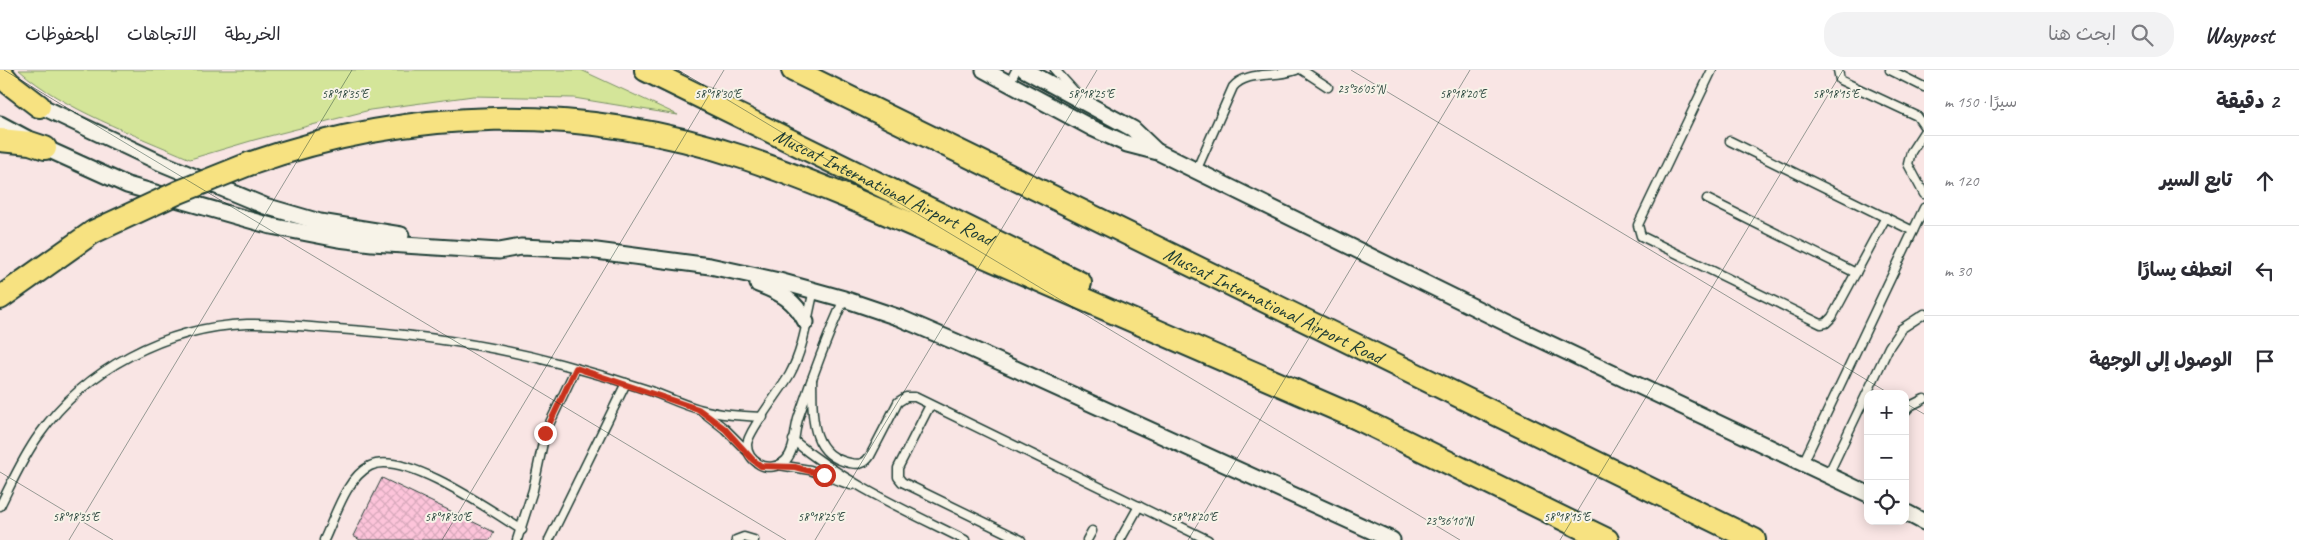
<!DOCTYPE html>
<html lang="ar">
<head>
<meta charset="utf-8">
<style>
	body { margin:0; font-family:Caveat,"Playpen Sans Arabic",sans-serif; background:#f2f2f3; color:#2b2b33; direction:rtl }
	.controls { position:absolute; right:15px; bottom:15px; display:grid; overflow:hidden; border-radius:10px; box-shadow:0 2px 12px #0003 }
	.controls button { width:45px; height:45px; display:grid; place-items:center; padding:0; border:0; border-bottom:1px solid #e1e1e2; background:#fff; color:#2b2b33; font:25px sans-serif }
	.stop { position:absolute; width:15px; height:15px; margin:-11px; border:4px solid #c8321e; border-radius:50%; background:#fff }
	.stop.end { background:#c8321e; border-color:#fff; box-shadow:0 1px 5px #0008 }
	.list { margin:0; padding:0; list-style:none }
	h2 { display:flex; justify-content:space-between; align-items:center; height:65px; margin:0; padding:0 20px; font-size:21px }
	h2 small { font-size:16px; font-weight:400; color:#7c7c81 }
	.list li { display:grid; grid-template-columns:32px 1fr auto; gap:15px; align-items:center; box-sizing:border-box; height:90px; padding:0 20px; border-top:1px solid #e1e1e2 }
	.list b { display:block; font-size:19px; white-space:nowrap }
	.list em { font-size:16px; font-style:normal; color:#7c7c81 }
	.icon { flex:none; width:28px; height:28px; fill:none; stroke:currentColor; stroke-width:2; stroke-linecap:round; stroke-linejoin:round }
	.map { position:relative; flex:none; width:1924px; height:470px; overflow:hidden; direction:ltr }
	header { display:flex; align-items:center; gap:30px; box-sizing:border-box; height:70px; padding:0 25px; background:#fff; border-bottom:1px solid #e1e1e2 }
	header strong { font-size:24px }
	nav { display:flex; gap:28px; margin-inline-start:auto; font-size:18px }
	.search { width:350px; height:45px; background:#f2f2f3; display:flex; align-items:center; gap:12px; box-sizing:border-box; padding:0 18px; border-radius:20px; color:#7c7c81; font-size:19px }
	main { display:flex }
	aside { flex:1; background:#fff }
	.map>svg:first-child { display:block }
	.garden { fill:#d4e599; stroke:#7a9166 }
	.building { fill:url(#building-cross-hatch); stroke:#1f3d34 }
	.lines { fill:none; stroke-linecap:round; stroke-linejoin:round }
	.service-casing { stroke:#1f3d34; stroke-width:11 }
	.minor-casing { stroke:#1f3d34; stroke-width:19 }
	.primary-casing { stroke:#1f3d34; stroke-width:26 }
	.service { stroke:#f7f3e8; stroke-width:8 }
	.minor { stroke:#f7f3e8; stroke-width:15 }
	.primary { stroke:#f7e281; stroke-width:22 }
	.primary-bridge-casing { stroke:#1f3d34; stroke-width:26; stroke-linecap:butt }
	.primary-bridge { stroke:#f7e281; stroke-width:22 }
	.route { stroke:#c8321e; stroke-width:6 }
	.ticks { fill:none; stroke:#1f3d34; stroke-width:1; stroke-opacity:0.45 }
	.labels { text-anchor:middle; stroke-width:4; stroke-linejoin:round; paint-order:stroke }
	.street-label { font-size:20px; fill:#1f3d34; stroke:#f7f3e8 }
	.ticks-label { font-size:12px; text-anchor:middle; fill:#1f3d34; stroke:#f7f3e8; stroke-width:4; stroke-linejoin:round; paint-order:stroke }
</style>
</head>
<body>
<header>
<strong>Waypost</strong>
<div class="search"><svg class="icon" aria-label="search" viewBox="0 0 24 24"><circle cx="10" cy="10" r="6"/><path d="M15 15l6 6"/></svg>ابحث هنا</div>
<nav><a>الخريطة</a><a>الاتجاهات</a><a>المحفوظات</a></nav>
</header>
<main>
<aside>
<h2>2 دقيقة<small>سيرًا · 150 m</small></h2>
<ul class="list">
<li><svg class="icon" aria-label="ahead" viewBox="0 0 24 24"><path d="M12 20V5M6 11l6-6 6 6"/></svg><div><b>تابع السير</b></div><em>120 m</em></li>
<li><svg class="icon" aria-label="left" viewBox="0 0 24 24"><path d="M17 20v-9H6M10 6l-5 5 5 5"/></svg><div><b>انعطف يسارًا</b></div><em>30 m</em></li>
<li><svg class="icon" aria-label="arrive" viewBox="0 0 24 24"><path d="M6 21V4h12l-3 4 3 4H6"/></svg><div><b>الوصول إلى الوجهة</b></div></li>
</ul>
</aside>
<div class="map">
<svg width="1924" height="470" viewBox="0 0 1924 470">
	<defs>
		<pattern id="building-cross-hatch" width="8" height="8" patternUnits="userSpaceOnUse" patternTransform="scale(1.25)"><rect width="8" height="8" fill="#fdc4da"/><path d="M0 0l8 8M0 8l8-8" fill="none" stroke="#d8a9bc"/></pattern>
	</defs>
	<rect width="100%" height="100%" fill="#f9e5e4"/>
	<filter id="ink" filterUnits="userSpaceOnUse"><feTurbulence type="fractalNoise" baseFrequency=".02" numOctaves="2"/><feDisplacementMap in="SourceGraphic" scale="10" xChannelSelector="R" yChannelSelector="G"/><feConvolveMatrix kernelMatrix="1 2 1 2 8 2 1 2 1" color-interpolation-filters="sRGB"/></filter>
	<g filter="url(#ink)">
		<path class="garden" d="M 19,0 L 581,0 L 678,45 L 574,28 L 473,26 L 370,40 L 254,70 L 190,89 C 134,64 64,40 19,0 Z"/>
		<path class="building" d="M 382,408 L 494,462 L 490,470 L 360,470 L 353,466 Z"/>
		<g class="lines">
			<g class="service-casing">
				<g id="service">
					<path d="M 1055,0 L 1075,22"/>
					<path d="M 1302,0 L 1328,17"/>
					<path d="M 1712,0 L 1638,155 L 1641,166 L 1821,254 L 1826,253 L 1832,247 L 1886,147"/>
					<path d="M 1838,0 L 1840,10 L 1917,46 L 1924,56"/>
					<path d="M 1890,0 L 1924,17"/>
					<path d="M 1009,14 L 1016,0"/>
					<path d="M 1924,62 L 1911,82 L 1908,94 L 1924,124"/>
					<path d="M 1730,71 L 1913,161"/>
					<path d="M 1196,101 L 1233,17 C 1247,0 1275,8 1296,0"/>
					<path d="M 1707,129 L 1856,203"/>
					<path d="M 814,220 C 807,248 804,278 790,304 C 782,319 747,362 747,375 C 747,383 752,390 759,394 C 767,399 779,397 786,390 C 796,379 794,359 799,346 C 812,307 827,267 844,229"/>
					<path d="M 812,309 C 813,342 808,385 850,393 C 859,395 865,394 870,386 L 898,332 L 906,327 L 915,327 L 1208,470"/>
					<path d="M 930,335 L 898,398 L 898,407 L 902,412 L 1021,470"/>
					<path d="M 702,341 L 725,359 L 747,381"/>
					<path d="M 1905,342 L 1910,336 L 1924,329"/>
					<path d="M 793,370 C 844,413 905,440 965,470"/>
					<path d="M 1803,393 L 1924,138"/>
					<path d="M 779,395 L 810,400 L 851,415"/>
					<path d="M 1828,405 L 1889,277 L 1901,259 L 1924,244"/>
					<path d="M 0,436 C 12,412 23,387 39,365 C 86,298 167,257 247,254 C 277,253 307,257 337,259 C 413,264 487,274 561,294 C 591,302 621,311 651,321 C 667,327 683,335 699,339 C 720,345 741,346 763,347"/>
					<path d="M 324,470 C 335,447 346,408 370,396 C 404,379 493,442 522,460"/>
					<path d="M 517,470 L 533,420 L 545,363 L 576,298"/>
					<path d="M 549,470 L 626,313"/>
					<path d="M 736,470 L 744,467 L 754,470"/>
					<path d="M 1087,470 L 1092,461"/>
					<path d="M 1120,470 L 1139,436"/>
				</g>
			</g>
			<g class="minor-casing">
				<g id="minor">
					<path d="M 984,0 L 1092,58 L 1127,74 L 1158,82 L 1508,254 L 1868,424"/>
					<path d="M 1025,0 L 1133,59 L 1155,80"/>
					<path d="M 32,32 L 159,92 L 265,136 L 320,152 L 401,165"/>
					<path d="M 0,54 L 45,78 L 127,115 L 271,156 L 338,169 L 372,173 L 499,181 L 521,177 L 589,180 L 710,196 L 779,211 L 844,229 L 900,248 L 956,272 L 1392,470"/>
					<path d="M 758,214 C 780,222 795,230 806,252"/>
					<path d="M 1905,442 L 1924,452"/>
				</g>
			</g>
			<g class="primary-casing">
				<g id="primary">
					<path id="s1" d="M 646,0 L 1080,213"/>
					<path id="s2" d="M 793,0 L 1754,470"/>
					<path d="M 0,2 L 9,13 L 39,36"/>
					<path d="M 0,70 L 30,73 L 45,78"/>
					<path d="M 249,94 C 411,37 578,33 742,87 C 828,116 910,154 993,190 C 1116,244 1239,297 1362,350"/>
					<path d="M 0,228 L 93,162"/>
					<path d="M 1349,344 L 1607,470"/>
				</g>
			</g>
			<use href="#service" class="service"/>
			<use href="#minor" class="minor"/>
			<use href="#primary" class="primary"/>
			<g class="primary-bridge-casing">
				<path id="primary-bridge" d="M 93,162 L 179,122 L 249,94"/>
			</g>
			<use href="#primary-bridge" class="primary-bridge"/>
		</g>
	</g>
	<g class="lines" filter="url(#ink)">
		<path class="route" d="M 545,363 L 576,298 L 698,339 L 725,359 L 753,390 L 761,396 L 795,397 L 824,405"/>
	</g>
	<path class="ticks" d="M 4,0 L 786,470M 678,0 L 1460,470M 1351,0 L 1890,324M 1905,333 L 1924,344M 0,402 L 113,470M 69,470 L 352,0M 442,470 L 724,0M 815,470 L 1097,0M 1188,470 L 1470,0M 1560,470 L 1843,0"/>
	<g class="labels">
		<g class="street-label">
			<text dy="7" stroke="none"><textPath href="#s1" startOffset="265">Muscat International Airport Road</textPath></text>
			<text dy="7" stroke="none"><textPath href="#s2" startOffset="535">Muscat International Airport Road</textPath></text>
		</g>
	</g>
	<g class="ticks-label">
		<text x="1361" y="23">23°36'05"N</text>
		<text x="345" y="28">58°18'35"E</text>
		<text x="718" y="28">58°18'30"E</text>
		<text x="1091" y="28">58°18'25"E</text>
		<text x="1463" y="28">58°18'20"E</text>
		<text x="1836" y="28">58°18'15"E</text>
		<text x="76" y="451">58°18'35"E</text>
		<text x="448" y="451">58°18'30"E</text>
		<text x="821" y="451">58°18'25"E</text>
		<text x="1194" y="451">58°18'20"E</text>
		<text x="1567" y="451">58°18'15"E</text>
		<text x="1449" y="455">23°36'10"N</text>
	</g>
</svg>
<div class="controls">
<button>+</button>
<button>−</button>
<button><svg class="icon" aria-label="locate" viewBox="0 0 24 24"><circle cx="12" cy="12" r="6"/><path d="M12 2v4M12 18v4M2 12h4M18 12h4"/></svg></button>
</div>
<div class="stop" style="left:824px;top:405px"></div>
<div class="stop end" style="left:545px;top:363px"></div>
</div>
</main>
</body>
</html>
